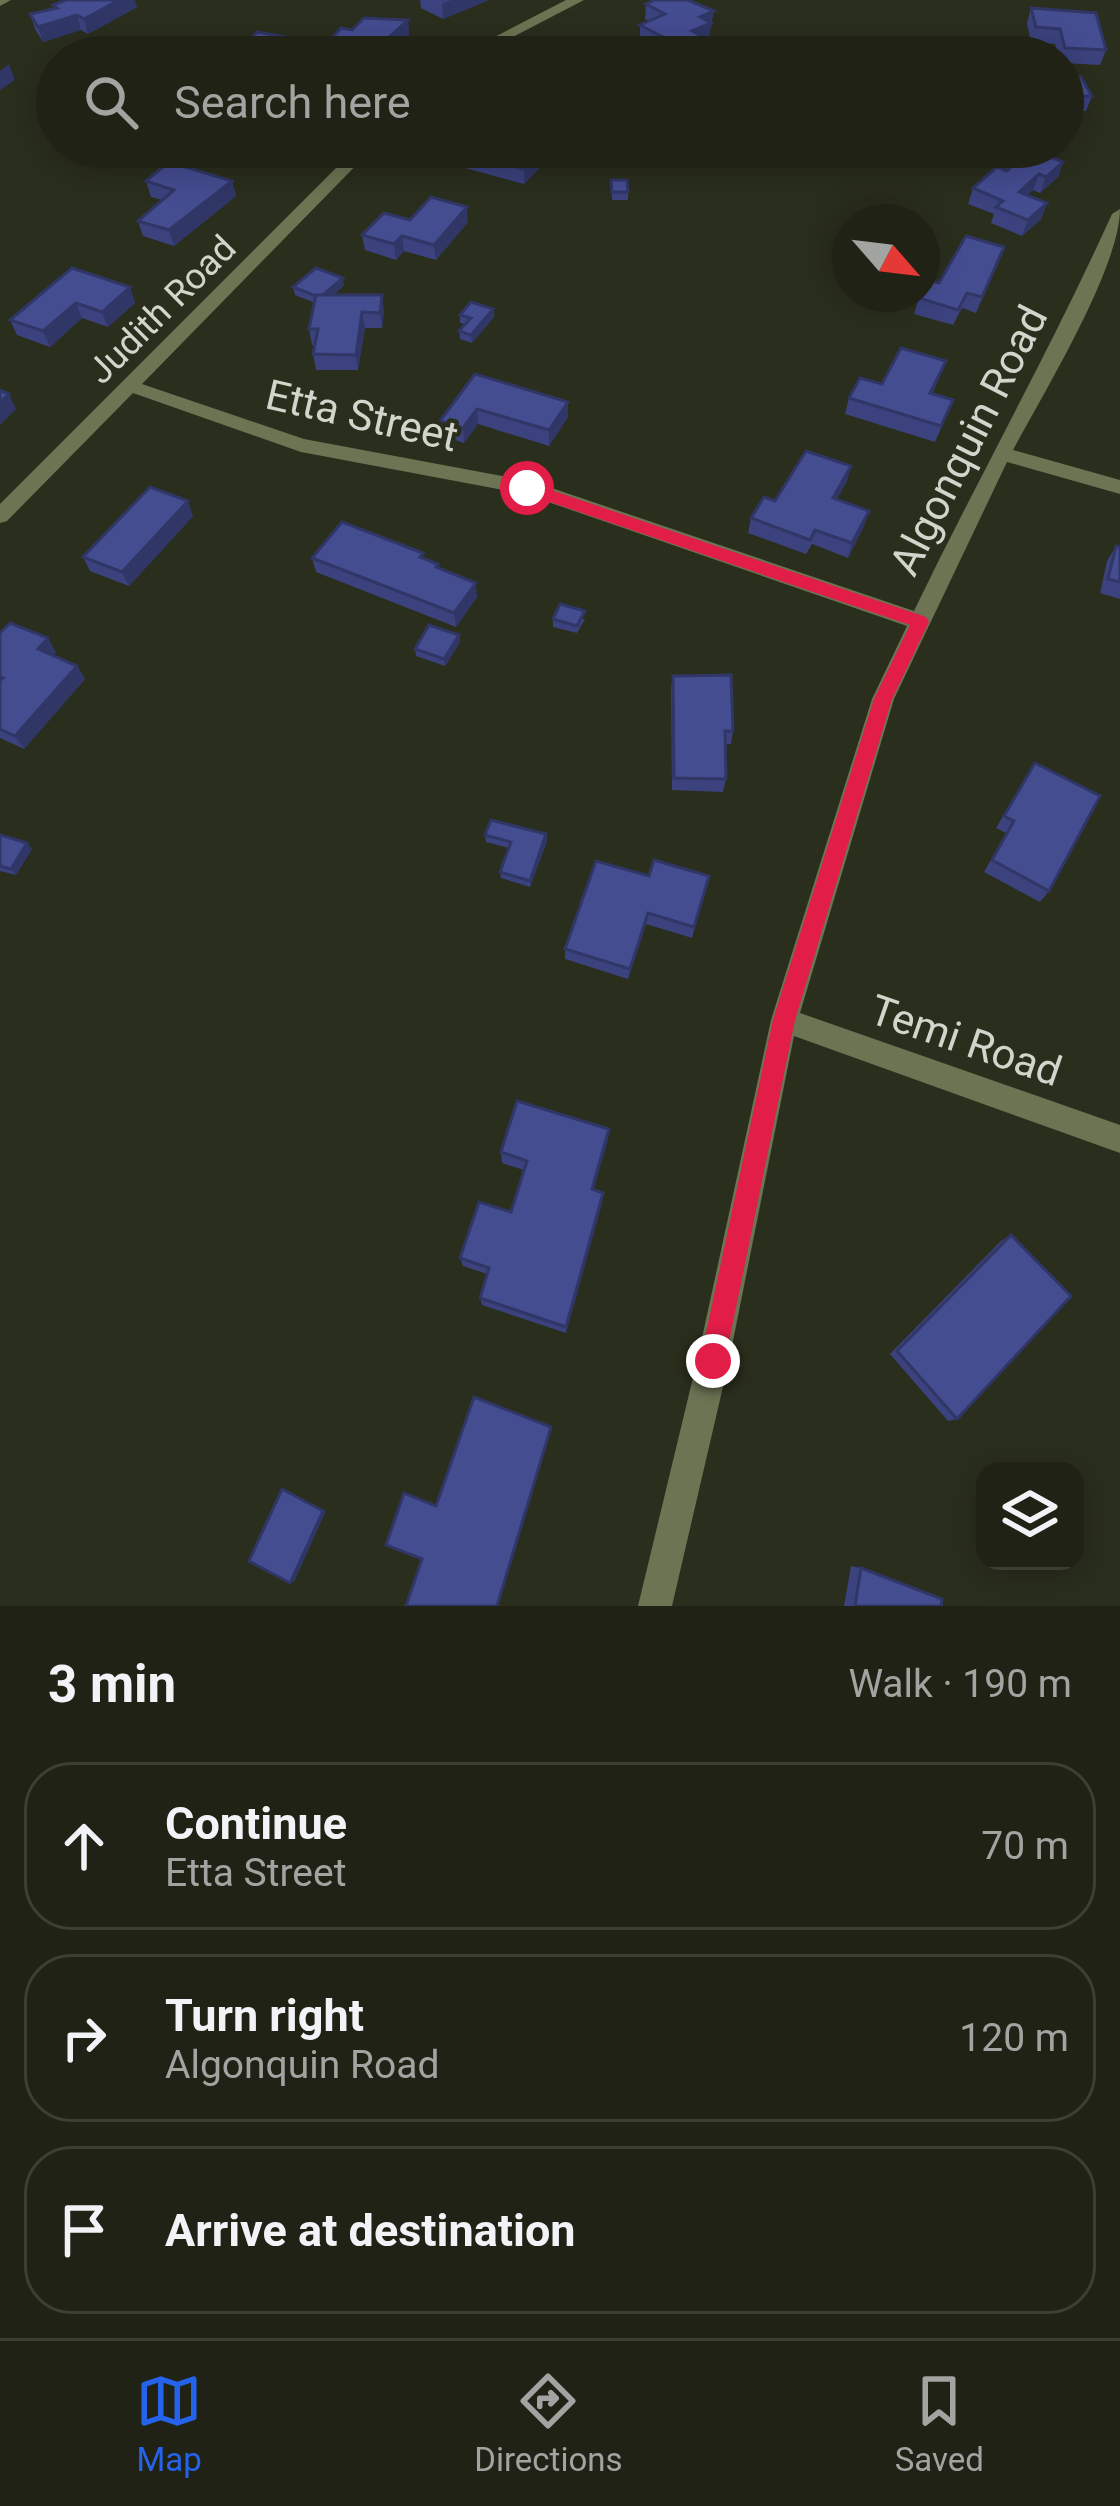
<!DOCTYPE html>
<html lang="en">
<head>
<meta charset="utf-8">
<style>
	body { margin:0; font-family:Roboto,sans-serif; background:#282a1f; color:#f1f3f6 }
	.controls { position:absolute; right:36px; bottom:36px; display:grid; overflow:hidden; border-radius:24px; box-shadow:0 6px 30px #0003 }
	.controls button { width:108px; height:108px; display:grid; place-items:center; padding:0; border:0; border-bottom:3px solid #3d3f35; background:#202216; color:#f1f3f6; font:60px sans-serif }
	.compass { position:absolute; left:832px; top:204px; width:108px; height:108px; border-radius:50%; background:#202216; box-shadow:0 6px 30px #0003; rotate:118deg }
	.stop { position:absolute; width:36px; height:36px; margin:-27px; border:9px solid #e11d48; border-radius:50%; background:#fff }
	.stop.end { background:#e11d48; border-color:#fff; box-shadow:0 3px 12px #0008 }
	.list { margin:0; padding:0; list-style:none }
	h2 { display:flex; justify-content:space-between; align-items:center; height:156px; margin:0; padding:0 48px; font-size:51px }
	h2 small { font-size:39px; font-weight:400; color:#a2a4a1 }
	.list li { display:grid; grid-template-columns:78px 1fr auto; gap:36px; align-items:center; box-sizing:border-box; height:168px; margin:0 24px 24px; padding:0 24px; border:3px solid #3d3f35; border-radius:48px }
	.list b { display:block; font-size:45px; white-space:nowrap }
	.list p { margin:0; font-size:39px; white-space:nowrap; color:#a2a4a1 }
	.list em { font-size:39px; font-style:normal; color:#a2a4a1 }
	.icon { flex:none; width:66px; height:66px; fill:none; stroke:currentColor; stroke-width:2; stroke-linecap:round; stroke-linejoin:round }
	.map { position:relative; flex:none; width:1120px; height:1606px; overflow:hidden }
	.search { position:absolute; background:#202216; box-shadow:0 6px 30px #0003; left:36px; right:36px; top:36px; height:132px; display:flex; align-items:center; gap:30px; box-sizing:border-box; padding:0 42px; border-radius:66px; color:#a2a4a1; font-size:45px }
	.sheet { height:732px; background:#202216 }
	nav { display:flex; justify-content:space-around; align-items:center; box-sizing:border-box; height:168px; border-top:3px solid #3d3f35; background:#202216; font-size:33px; color:#a2a4a1 }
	nav a { display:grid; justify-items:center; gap:6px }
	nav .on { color:#2563eb }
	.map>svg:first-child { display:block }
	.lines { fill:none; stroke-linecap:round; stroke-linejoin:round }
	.street { fill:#6c7453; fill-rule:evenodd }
	.wall { fill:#3b427d }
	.shaded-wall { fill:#303666 }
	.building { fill:#454d91; stroke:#303666; stroke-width:3 }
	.route { fill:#e11d48 }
	.labels { text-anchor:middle; stroke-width:9; stroke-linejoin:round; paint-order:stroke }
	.far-street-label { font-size:36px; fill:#d2d5cb; stroke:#2a2e1d }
	.street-label { font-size:42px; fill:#d2d5cb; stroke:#2a2e1d }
</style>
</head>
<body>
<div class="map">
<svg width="1120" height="1606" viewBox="0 0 1120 1606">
	<rect width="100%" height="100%" fill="#2a2e1d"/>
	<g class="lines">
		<g class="street">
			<path d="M 0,0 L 11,0 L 0,6 Z"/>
			<path d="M 566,0 L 584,0 L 474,57 L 456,57 Z"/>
			<path d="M 357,147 L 374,147 L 142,384 L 304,439 L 534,482 L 914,611 C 978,478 1051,349 1112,214 L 1120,209 C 1120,268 1043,394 1013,450 L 1120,480 L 1120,494 L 1007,462 L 894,699 L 800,1013 L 1120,1125 L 1120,1153 L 794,1036 L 729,1361 L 672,1606 L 638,1606 L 697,1361 L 771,1020 L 872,699 L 907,626 L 525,494 L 301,452 L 133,393 L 7,521 L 0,523 L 0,504 Z"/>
		</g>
	</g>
	<g class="wall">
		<path d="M 420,0 L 489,0 L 443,19 L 421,8 Z"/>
		<path d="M 646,4 L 712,26 L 710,27 L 709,38 L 707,39 L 706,54 L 700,57 L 671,57 L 640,40 L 640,25 L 649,21 L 645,19 Z"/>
		<path d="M 53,5 L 137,7 L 88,34 L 81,30 L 43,42 L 35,29 L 30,14 L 54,8 Z"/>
		<path d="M 1031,8 L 1106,50 L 1100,65 L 1063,63 L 1063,57 L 1059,57 L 1055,44 L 1031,42 L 1027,23 Z"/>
		<path d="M 408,20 L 409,35 L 335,53 L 332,38 L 352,30 Z"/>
		<path d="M 294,45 L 284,57 L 243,57 L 242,50 Z"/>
		<path d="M 1063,77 L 1092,96 L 1086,111 L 1072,112 L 1075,118 L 1070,133 L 1063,133 Z"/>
		<path d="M 230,147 L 260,147 L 251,153 Z"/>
		<path d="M 446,147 L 541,166 L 524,184 L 447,163 Z"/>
		<path d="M 1009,161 L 1063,162 L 1058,177 L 1040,193 L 1033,190 L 1027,195 L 1047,203 L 1041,219 L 1022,236 L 991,223 L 994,214 L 968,204 L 973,188 L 1005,171 Z"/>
		<path d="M 611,180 L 628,192 L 628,200 L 612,200 Z"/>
		<path d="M 146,181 L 232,181 L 236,196 L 174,246 L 143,236 L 138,221 L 162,200 L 151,197 Z"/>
		<path d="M 410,220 L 468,222 L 436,260 L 404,251 L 396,260 L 365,250 L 362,235 Z"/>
		<path d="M 1004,247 L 976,313 L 962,308 L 953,325 L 914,314 L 919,298 Z"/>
		<path d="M 344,285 L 334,295 L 384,311 L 382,328 L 365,328 L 358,370 L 316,370 L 313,354 L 315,345 L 312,345 L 309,329 L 315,303 L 295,295 L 293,287 Z"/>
		<path d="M 130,287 L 135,303 L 108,327 L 82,318 L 50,347 L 17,335 L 10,320 Z"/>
		<path d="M 493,309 L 494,317 L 472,343 L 460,339 L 459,331 L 465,324 L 460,323 L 460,315 Z"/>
		<path d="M 475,374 L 568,417 L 549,446 L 478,424 L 464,443 L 442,436 L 440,421 Z"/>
		<path d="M 940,376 L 932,394 L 947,415 L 935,442 L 845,414 L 849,398 L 882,384 Z"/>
		<path d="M 851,466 L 847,481 L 836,500 L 864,526 L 848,558 L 812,544 L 806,554 L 748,533 L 751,518 L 775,501 Z"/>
		<path d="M 193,516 L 129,586 L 90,571 L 83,557 Z"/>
		<path d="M 1116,546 L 1120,547 L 1120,599 L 1100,593 L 1107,561 Z"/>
		<path d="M 312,558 L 423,558 L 438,564 L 439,569 L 477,597 L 456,627 L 316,572 Z"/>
		<path d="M 553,619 L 585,619 L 577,633 L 553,627 Z"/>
		<path d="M 0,633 L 56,652 L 53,656 L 77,666 L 85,679 L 24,749 L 0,738 Z"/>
		<path d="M 459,635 L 460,642 L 445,666 L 416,656 L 415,649 Z"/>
		<path d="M 673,676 L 733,731 L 731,744 L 725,744 L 726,779 L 723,792 L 672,790 L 671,689 Z"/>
		<path d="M 1035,763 L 1049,891 L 1040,902 L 984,872 L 1006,833 L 996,828 Z"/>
		<path d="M 546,834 L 547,841 L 530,887 L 501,878 L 500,872 L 509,848 L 486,842 L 485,835 Z"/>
		<path d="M 0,835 L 32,849 L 16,875 L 0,871 Z"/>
		<path d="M 649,876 L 709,876 L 692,938 L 646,924 L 628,979 L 565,959 L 565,949 Z"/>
		<path d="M 609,1129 L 593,1190 L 602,1203 L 566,1333 L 482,1305 L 480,1298 L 487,1274 L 463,1266 L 460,1258 L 511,1212 L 524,1170 L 502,1163 L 501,1152 Z"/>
		<path d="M 1011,1235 L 957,1419 L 948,1421 L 890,1354 L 1001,1241 Z"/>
		<path d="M 851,1566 L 861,1568 L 941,1606 L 844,1606 Z"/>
	</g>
	<g class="shaded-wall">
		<path d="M 119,0 L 135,0 L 137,7 L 88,34 L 84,19 Z"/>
		<path d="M 451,0 L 489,0 L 443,19 L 442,4 Z"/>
		<path d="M 714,11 L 709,38 L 691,46 L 692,31 L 700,17 Z"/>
		<path d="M 77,15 L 81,30 L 43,42 L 38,27 Z"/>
		<path d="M 408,20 L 409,35 L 386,57 L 367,57 Z"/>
		<path d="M 292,38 L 294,45 L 284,57 L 278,57 Z"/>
		<path d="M 707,39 L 706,54 L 700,57 L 685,57 L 686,49 Z"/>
		<path d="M 9,64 L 15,80 L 0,90 L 0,71 Z"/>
		<path d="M 540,151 L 541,166 L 524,184 L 524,169 Z"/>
		<path d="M 1063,162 L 1058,177 L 1040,193 L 1046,177 Z"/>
		<path d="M 1039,174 L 1033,190 L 1014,207 L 1019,192 Z"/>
		<path d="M 232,181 L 236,196 L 174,246 L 169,230 Z"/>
		<path d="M 1047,203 L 1041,219 L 1022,236 L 1028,220 Z"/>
		<path d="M 467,207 L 468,222 L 436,260 L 434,245 Z"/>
		<path d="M 402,236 L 404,251 L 396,260 L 394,244 Z"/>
		<path d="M 343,278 L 344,285 L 322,305 L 320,297 Z"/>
		<path d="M 130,287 L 135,303 L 108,327 L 102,312 Z"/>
		<path d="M 382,295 L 384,311 L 382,328 L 380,313 Z"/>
		<path d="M 76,303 L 82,318 L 50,347 L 43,331 Z"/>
		<path d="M 493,309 L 494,317 L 472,343 L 471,335 Z"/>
		<path d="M 362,312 L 365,328 L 358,370 L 356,355 Z"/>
		<path d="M 9,394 L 16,409 L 0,425 L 0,402 Z"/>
		<path d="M 568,402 L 568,417 L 549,446 L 549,430 Z"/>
		<path d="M 477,409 L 478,424 L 464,443 L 463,428 Z"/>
		<path d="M 851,466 L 847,481 L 829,513 L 833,498 Z"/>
		<path d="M 188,501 L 193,516 L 129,586 L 122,572 Z"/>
		<path d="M 869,511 L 864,526 L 848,558 L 852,543 Z"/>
		<path d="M 476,583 L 477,597 L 456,627 L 454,613 Z"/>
		<path d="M 459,635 L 460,642 L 445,666 L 444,659 Z"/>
		<path d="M 48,638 L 56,652 L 46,663 L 38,649 Z"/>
		<path d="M 77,666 L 85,679 L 24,749 L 15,736 Z"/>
		<path d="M 546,834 L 547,841 L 530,887 L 530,881 Z"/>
		<path d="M 27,843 L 32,849 L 16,875 L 11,869 Z"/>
		<path d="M 648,913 L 646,924 L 628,979 L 630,969 Z"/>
		<path d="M 609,1129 L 608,1140 L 591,1199 L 592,1189 Z"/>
		<path d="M 603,1193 L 602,1203 L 566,1333 L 566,1327 Z"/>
		<path d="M 282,1489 L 326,1511 L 294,1582 L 290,1583 Z"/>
	</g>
	<g class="building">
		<path d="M 66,0 L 119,0 L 84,19 L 77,15 L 38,27 L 30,14 L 57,8 L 53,5 Z"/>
		<path d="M 655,0 L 688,0 L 714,11 L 700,17 L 711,23 L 692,31 L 707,39 L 686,49 L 640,25 L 665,14 L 646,4 Z"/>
		<path d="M 1031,8 L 1096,13 L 1106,50 L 1065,48 L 1060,29 L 1036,27 Z"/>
		<path d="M 364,18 L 408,20 L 367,57 L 331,56 L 346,41 L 332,38 L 341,28 L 352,30 Z"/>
		<path d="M 257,32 L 292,38 L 277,55 L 242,50 Z"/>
		<path d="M 561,41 L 596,42 L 596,57 L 560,57 Z"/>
		<path d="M 1063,77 L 1081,77 L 1092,96 L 1063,97 L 1075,118 L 1063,118 Z"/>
		<path d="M 446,147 L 527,147 L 540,151 L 524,169 Z"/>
		<path d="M 1025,147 L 1063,162 L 1046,177 L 1039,174 L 1019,192 L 1047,203 L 1028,220 L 996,207 L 1003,201 L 973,188 L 997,167 L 1007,171 L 1015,163 L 1009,161 Z"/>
		<path d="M 169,162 L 232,181 L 169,230 L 138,221 L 174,190 L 146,181 Z"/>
		<path d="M 611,180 L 627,180 L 628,192 L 612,192 Z"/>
		<path d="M 431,197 L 467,207 L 434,245 L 402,236 L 394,244 L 362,235 L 384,213 L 410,220 Z"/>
		<path d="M 966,236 L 1004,247 L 982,297 L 967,293 L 958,310 L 919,298 L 930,281 L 939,283 Z"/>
		<path d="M 72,268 L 130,287 L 102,312 L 76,303 L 43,331 L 10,320 Z"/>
		<path d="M 316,268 L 343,278 L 323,295 L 316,296 L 293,287 Z"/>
		<path d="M 316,295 L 382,295 L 380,313 L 362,312 L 356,355 L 313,354 L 318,329 L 309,329 Z"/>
		<path d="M 471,302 L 493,309 L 471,335 L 459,331 L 471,318 L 460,315 Z"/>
		<path d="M 901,348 L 946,361 L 930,393 L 953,400 L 941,426 L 849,398 L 860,378 L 882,384 Z"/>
		<path d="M 475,374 L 568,402 L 549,430 L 477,409 L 463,428 L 440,421 Z"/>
		<path d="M 0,390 L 9,394 L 0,402 Z"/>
		<path d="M 806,451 L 851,466 L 833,498 L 869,511 L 852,543 L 815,530 L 810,540 L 751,518 L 764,497 L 775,501 Z"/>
		<path d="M 150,487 L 188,501 L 122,572 L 83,557 Z"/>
		<path d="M 342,522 L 423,553 L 420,557 L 438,564 L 436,567 L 476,583 L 454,613 L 312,558 Z"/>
		<path d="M 1116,546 L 1120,547 L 1120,582 L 1108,579 Z"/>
		<path d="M 560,604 L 585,611 L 577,626 L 553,619 Z"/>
		<path d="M 10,623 L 48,638 L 38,649 L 77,666 L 15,736 L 0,729 L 0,681 L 3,678 L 0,677 L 0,633 Z"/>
		<path d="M 429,625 L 459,635 L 444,659 L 415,649 Z"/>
		<path d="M 731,675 L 733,731 L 725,731 L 726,779 L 674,778 L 673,676 Z"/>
		<path d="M 1035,763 L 1100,796 L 1049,891 L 992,860 L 1014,821 L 1004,816 Z"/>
		<path d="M 491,820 L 546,834 L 530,881 L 500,872 L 511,842 L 485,835 Z"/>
		<path d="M 0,835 L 27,843 L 11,869 L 0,866 Z"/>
		<path d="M 654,860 L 709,876 L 694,927 L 648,913 L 630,969 L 565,949 L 596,861 L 649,876 Z"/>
		<path d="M 517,1101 L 609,1129 L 592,1189 L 603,1193 L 566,1327 L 480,1298 L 489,1268 L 460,1258 L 479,1202 L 511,1212 L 527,1161 L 501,1152 Z"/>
		<path d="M 1011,1235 L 1071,1296 L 957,1419 L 897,1351 Z"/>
		<path d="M 474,1397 L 551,1427 L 497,1606 L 406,1606 L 422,1559 L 386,1545 L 404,1493 L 436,1506 Z"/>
		<path d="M 282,1489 L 323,1511 L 290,1583 L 249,1561 Z"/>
		<path d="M 861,1568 L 942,1599 L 941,1606 L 855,1606 Z"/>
	</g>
	<path class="route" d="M 527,482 L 926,617 L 929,622 L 892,699 L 795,1020 L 725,1361 L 722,1370 L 713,1374 L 704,1370 L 700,1361 L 773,1020 L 874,699 L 910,625 L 521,492 L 519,488 Z"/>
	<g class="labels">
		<g class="far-street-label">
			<text transform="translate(161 309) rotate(-45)" y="13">Judith Road</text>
		</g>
		<g class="street-label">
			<text transform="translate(362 415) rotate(13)" y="15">Etta Street</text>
			<text transform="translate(968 440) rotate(-63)" y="15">Algonquin Road</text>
			<text transform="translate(966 1040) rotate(19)" y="15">Temi Road</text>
		</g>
	</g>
</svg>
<div class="controls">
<button><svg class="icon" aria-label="layers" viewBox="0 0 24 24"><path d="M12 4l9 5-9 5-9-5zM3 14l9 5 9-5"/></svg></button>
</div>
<svg class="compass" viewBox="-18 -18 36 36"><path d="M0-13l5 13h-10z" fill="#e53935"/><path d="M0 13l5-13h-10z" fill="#a2a4a1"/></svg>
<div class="stop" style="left:527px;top:488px"></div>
<div class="stop end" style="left:713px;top:1361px"></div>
<div class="search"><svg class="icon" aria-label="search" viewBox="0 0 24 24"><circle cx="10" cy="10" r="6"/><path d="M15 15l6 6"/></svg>Search here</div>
</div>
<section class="sheet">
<h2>3 min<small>Walk · 190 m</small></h2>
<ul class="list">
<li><svg class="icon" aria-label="ahead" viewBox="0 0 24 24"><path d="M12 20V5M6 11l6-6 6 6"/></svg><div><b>Continue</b><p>Etta Street</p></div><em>70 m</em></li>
<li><svg class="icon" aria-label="right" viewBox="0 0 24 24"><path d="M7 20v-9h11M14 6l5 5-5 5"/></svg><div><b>Turn right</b><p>Algonquin Road</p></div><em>120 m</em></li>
<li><svg class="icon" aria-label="arrive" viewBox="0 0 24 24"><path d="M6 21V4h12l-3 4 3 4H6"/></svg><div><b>Arrive at destination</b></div></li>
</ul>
</section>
<nav>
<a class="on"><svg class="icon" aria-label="map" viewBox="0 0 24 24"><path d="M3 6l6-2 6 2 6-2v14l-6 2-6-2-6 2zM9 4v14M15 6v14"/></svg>Map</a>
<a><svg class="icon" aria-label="directions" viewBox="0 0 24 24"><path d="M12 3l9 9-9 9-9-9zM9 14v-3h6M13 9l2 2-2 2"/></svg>Directions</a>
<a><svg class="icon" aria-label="saved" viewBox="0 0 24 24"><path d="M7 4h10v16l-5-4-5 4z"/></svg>Saved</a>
</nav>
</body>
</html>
